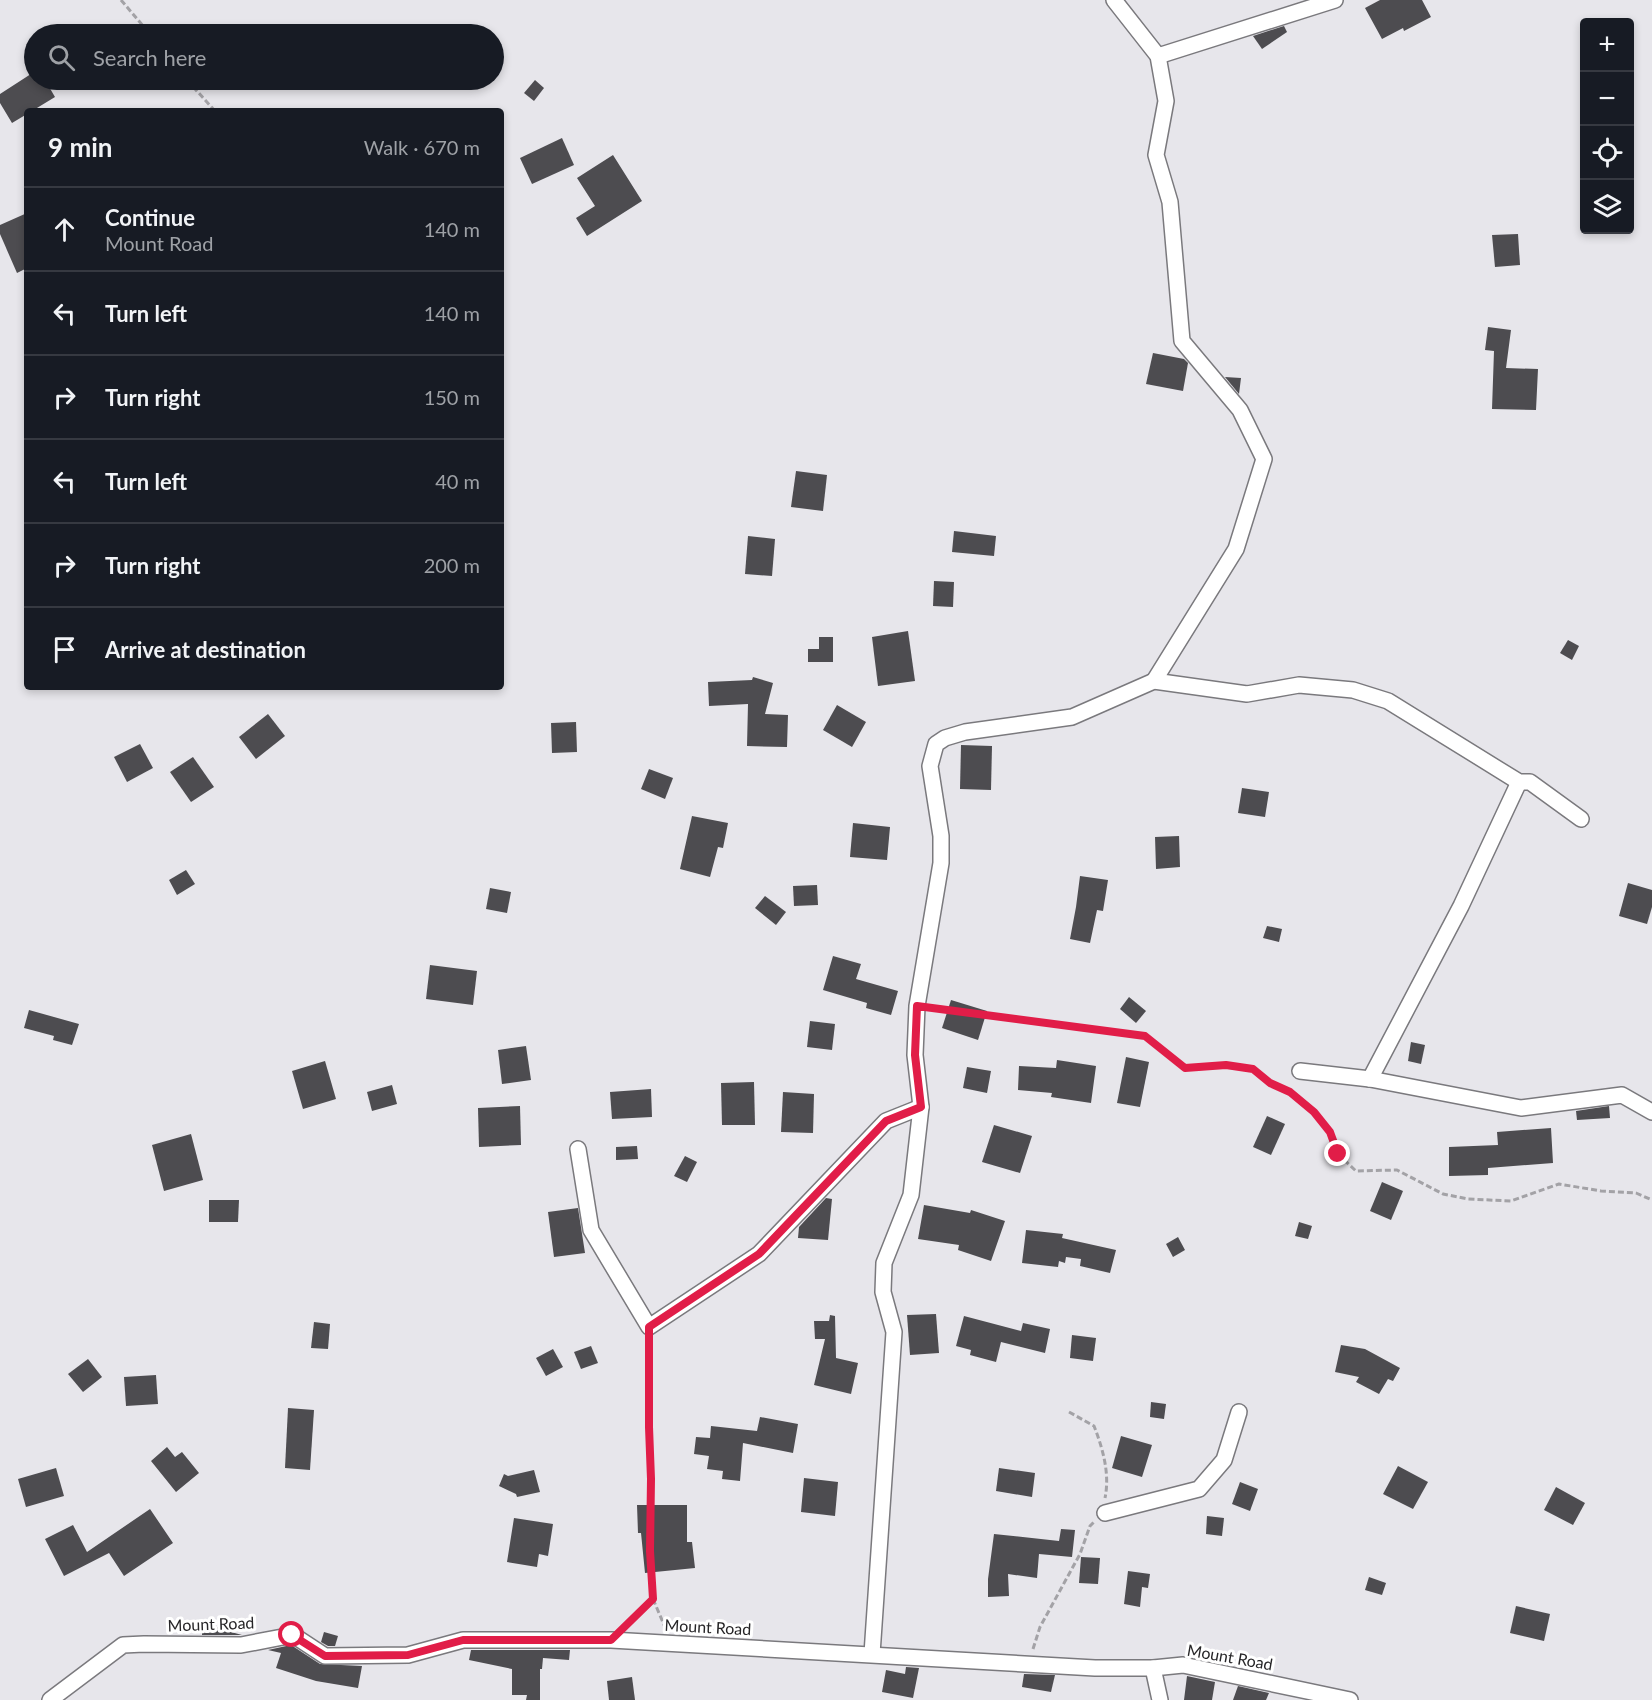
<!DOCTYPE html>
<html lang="en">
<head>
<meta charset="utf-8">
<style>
	body { margin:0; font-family:Lato,sans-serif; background:#242831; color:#f1f3f6 }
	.controls { position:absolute; right:18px; top:18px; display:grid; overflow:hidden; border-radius:6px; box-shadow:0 3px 9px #0003 }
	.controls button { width:54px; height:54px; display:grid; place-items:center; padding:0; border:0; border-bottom:2px solid #363941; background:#171b24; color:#f1f3f6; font:30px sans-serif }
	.stop { position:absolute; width:18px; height:18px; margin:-14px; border:4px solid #e11d48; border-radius:50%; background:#fff }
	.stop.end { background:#e11d48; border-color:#fff; box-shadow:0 2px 6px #0008 }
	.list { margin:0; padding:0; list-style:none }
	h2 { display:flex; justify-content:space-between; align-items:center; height:78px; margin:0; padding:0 24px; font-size:26px }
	h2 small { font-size:20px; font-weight:400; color:#9ea1a6 }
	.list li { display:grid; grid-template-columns:39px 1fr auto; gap:18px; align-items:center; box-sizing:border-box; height:84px; padding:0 24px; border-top:2px solid #363941 }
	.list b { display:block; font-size:22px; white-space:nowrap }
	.list p { margin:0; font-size:20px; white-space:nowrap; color:#9ea1a6 }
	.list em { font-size:20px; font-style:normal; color:#9ea1a6 }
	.icon { flex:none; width:33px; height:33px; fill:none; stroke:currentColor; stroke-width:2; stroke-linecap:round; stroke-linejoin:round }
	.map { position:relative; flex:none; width:1652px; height:1700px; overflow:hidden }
	.search { position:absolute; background:#171b24; box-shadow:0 3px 9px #0003; left:24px; top:24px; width:480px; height:66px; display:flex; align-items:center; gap:15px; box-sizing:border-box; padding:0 21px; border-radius:33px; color:#9ea1a6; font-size:22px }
	.panel { position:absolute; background:#171b24; box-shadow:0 3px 9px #0003; left:24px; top:108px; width:480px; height:582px; border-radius:6px }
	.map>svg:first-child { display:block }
	.building { fill:#4d4c50 }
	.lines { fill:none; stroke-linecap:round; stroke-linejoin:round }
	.minor-casing { stroke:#7a797d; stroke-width:18 }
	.path { stroke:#a3a2a6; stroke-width:3; stroke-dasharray:6 3; stroke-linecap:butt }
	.minor { stroke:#fff; stroke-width:15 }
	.route { stroke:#e11d48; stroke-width:8 }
	.labels { text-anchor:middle; stroke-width:6; stroke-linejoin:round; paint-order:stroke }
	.street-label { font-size:16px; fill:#262527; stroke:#fff }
</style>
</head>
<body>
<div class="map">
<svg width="1652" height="1700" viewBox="0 0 1652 1700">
	<rect width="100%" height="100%" fill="#e7e6eb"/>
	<g class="building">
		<path d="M 1380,0 L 1422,0 L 1431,17 L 1404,31 L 1403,28 L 1382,39 L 1365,8 Z"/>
		<path d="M 1284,26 L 1287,32 L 1262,49 L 1253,36 Z"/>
		<path d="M 34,72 L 34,80 L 45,80 L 55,97 L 32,111 L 27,111 L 27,114 L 12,123 L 0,103 L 0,94 Z"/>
		<path d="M 535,80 L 544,88 L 534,101 L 524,93 Z"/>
		<path d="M 562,138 L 574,165 L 532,184 L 520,158 Z"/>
		<path d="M 613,155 L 642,201 L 587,236 L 576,218 L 595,206 L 577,178 Z"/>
		<path d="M 27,213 L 27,268 L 17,273 L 0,234 L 0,225 Z"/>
		<path d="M 1518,234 L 1520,265 L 1495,267 L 1492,235 Z"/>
		<path d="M 1488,327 L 1511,330 L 1506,368 L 1538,369 L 1536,410 L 1492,409 L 1494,351 L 1485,350 Z"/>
		<path d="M 1153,353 L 1184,359 L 1188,363 L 1183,391 L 1146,384 Z"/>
		<path d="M 1225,377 L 1241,378 L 1239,394 Z"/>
		<path d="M 796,471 L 827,475 L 823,511 L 791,507 Z"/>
		<path d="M 954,531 L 996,536 L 994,556 L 952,552 Z"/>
		<path d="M 748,536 L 775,539 L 772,576 L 745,574 Z"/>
		<path d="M 934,581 L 954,582 L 953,607 L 933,606 Z"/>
		<path d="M 908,631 L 915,681 L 878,686 L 872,637 Z"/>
		<path d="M 819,637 L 833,637 L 833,662 L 808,662 L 808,649 L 819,649 Z"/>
		<path d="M 1568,640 L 1579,646 L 1572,660 L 1560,653 Z"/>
		<path d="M 753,677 L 773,683 L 765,714 L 788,715 L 787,747 L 747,746 L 748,704 L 709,706 L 708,682 L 752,680 Z"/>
		<path d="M 837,705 L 866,722 L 852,747 L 823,730 Z"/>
		<path d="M 268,714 L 285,736 L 256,759 L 239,737 Z"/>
		<path d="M 576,722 L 577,752 L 552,753 L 551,723 Z"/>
		<path d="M 140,744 L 153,768 L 127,782 L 114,757 Z"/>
		<path d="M 961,745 L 992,746 L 991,790 L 960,789 Z"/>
		<path d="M 193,757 L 214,787 L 191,802 L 170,772 Z"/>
		<path d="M 649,769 L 673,778 L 665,799 L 641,789 Z"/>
		<path d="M 1242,788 L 1269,792 L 1265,817 L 1238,813 Z"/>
		<path d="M 692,816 L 728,823 L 723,848 L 718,847 L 710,877 L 680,869 Z"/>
		<path d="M 853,823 L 890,827 L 887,860 L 850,857 Z"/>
		<path d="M 1179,836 L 1180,867 L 1156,869 L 1155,837 Z"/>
		<path d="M 186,870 L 195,884 L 177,895 L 169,880 Z"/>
		<path d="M 1080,876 L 1108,880 L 1103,911 L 1097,910 L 1090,943 L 1070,939 L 1076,907 Z"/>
		<path d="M 1628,883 L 1652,890 L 1652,907 L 1647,924 L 1619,916 Z"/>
		<path d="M 817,885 L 818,905 L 794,906 L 793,886 Z"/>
		<path d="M 490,888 L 511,892 L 507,913 L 486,909 Z"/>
		<path d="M 765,896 L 786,912 L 776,925 L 755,908 Z"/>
		<path d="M 1267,926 L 1282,929 L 1279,942 L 1263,938 Z"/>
		<path d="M 833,956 L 861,964 L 856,979 L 898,991 L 891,1015 L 866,1008 L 867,1003 L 823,990 Z"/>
		<path d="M 430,965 L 477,971 L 473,1005 L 426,999 Z"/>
		<path d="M 1129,997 L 1146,1011 L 1136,1023 L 1120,1009 Z"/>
		<path d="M 951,1000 L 987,1011 L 978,1040 L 942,1028 Z"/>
		<path d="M 29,1010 L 79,1024 L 72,1045 L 53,1040 L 54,1036 L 24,1028 Z"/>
		<path d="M 810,1021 L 835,1024 L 832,1050 L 807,1047 Z"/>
		<path d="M 1411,1042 L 1425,1045 L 1421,1064 L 1408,1061 Z"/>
		<path d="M 526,1046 L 531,1080 L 502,1084 L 498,1050 Z"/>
		<path d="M 1126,1057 L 1149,1062 L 1140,1107 L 1117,1103 Z"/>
		<path d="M 1057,1060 L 1096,1066 L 1091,1103 L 1051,1097 L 1052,1093 L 1018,1090 L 1019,1066 L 1056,1068 Z"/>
		<path d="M 325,1061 L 336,1099 L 303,1109 L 292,1071 Z"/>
		<path d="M 967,1067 L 991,1071 L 987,1093 L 963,1088 Z"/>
		<path d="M 754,1082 L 755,1125 L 722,1125 L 721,1083 Z"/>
		<path d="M 392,1085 L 397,1104 L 372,1111 L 367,1092 Z"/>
		<path d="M 651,1089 L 652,1117 L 612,1119 L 610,1092 Z"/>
		<path d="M 783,1092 L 814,1094 L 813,1133 L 781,1132 Z"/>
		<path d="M 520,1106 L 521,1145 L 479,1147 L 478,1108 Z"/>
		<path d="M 1609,1106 L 1610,1118 L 1577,1120 L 1576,1111 Z"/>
		<path d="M 1267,1116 L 1285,1124 L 1271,1155 L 1253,1147 Z"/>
		<path d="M 994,1125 L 1032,1136 L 1020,1173 L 982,1162 Z"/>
		<path d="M 1551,1128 L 1553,1163 L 1488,1168 L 1488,1175 L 1449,1176 L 1449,1147 L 1498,1145 L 1497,1132 Z"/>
		<path d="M 191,1134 L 203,1180 L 164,1191 L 152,1145 Z"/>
		<path d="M 637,1146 L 638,1159 L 616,1160 L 616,1147 Z"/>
		<path d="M 685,1156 L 697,1162 L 687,1182 L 674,1176 Z"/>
		<path d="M 1382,1182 L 1403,1191 L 1391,1220 L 1370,1211 Z"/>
		<path d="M 826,1198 L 832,1199 L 828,1240 L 798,1238 L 799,1227 Z"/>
		<path d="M 209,1200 L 239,1200 L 238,1222 L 209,1222 Z"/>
		<path d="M 924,1205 L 970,1213 L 971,1210 L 1005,1221 L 991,1261 L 958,1250 L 959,1245 L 918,1239 Z"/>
		<path d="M 578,1208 L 585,1253 L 554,1257 L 548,1212 Z"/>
		<path d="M 1299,1222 L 1312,1226 L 1308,1239 L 1295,1236 Z"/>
		<path d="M 1026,1230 L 1063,1234 L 1062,1238 L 1116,1250 L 1110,1273 L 1080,1266 L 1081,1259 L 1066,1257 L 1065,1263 L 1059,1261 L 1058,1267 L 1022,1263 Z"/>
		<path d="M 1178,1237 L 1185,1250 L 1173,1257 L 1166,1244 Z"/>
		<path d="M 936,1314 L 939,1353 L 910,1355 L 907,1315 Z"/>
		<path d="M 830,1315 L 835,1316 L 836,1358 L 858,1363 L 851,1394 L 814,1385 L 825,1339 L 815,1339 L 814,1321 L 829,1321 Z"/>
		<path d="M 964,1316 L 1021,1331 L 1023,1323 L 1050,1329 L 1045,1353 L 1001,1342 L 996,1362 L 970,1355 L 971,1350 L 956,1346 Z"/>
		<path d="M 314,1322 L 330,1324 L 328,1349 L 311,1348 Z"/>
		<path d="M 1072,1335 L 1096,1338 L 1093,1361 L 1070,1358 Z"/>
		<path d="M 1341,1345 L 1365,1349 L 1400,1368 L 1393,1381 L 1388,1379 L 1379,1394 L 1356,1382 L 1359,1377 L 1335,1372 Z"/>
		<path d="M 591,1346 L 598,1363 L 581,1369 L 574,1352 Z"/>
		<path d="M 553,1349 L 563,1367 L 546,1376 L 536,1358 Z"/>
		<path d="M 88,1359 L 102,1377 L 83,1392 L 68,1374 Z"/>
		<path d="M 156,1375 L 158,1404 L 126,1406 L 124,1377 Z"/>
		<path d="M 1151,1402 L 1166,1404 L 1164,1419 L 1150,1417 Z"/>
		<path d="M 288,1408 L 314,1410 L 310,1470 L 285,1468 Z"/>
		<path d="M 760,1417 L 798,1424 L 793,1453 L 743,1443 L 740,1481 L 722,1479 L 723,1471 L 707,1469 L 709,1456 L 694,1454 L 696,1437 L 710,1438 L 711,1426 L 757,1431 Z"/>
		<path d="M 1121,1436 L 1152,1445 L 1142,1477 L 1112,1468 Z"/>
		<path d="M 167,1447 L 175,1457 L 182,1452 L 199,1473 L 176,1492 L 151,1461 Z"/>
		<path d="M 1398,1466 L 1428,1482 L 1413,1509 L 1383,1494 Z"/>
		<path d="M 56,1468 L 64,1496 L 26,1507 L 18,1479 Z"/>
		<path d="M 999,1468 L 1035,1473 L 1032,1497 L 996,1491 Z"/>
		<path d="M 534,1470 L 540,1492 L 517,1497 L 516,1494 L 499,1486 L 504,1474 L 508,1476 Z"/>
		<path d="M 804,1478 L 838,1482 L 835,1516 L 801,1512 Z"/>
		<path d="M 1240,1482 L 1258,1489 L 1250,1511 L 1232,1504 Z"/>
		<path d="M 1556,1487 L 1585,1503 L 1573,1525 L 1544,1510 Z"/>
		<path d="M 637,1505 L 687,1505 L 687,1542 L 692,1542 L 695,1568 L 645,1573 L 641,1533 L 638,1533 Z"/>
		<path d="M 150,1509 L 173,1543 L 124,1576 L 109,1553 L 64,1576 L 45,1539 L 73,1525 L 87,1552 Z"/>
		<path d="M 1207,1516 L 1224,1518 L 1222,1536 L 1206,1534 Z"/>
		<path d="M 514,1518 L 553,1524 L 548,1556 L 539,1554 L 537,1567 L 507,1562 Z"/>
		<path d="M 1061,1529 L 1075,1530 L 1072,1557 L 1039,1554 L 1037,1578 L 1008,1574 L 1009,1596 L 988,1597 L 988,1579 L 994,1534 L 1059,1541 Z"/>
		<path d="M 1081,1557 L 1100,1558 L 1098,1584 L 1079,1583 Z"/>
		<path d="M 1128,1571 L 1150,1574 L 1148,1588 L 1142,1587 L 1140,1607 L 1124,1604 Z"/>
		<path d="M 1369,1577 L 1386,1583 L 1382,1595 L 1365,1590 Z"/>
		<path d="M 1516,1606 L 1550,1614 L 1544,1641 L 1510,1633 Z"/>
		<path d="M 231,1627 L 231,1632 L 242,1635 L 202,1635 L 202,1628 Z"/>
		<path d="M 324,1632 L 338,1636 L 335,1646 L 328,1646 L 321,1642 Z"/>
		<path d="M 291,1645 L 320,1664 L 362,1666 L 358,1688 L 316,1681 L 276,1668 L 281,1653 L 268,1650 Z"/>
		<path d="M 471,1650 L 570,1650 L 569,1660 L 543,1658 L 542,1669 L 540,1669 L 540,1700 L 526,1700 L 527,1695 L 512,1695 L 512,1669 L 469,1660 Z"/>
		<path d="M 906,1667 L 919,1668 L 913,1698 L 882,1692 L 886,1670 L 905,1674 Z"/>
		<path d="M 1024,1674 L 1055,1675 L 1051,1692 L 1022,1687 Z"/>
		<path d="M 1187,1676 L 1215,1682 L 1212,1700 L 1184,1700 Z"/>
		<path d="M 632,1677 L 635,1700 L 609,1700 L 607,1681 Z"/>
		<path d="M 1238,1686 L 1269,1693 L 1266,1700 L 1233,1700 Z"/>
	</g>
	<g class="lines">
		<g class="minor-casing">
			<g id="minor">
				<path d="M 1114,0 L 1158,56 L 1166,101 L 1156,155 L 1170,202 L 1182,341 L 1240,410 L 1264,459 L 1236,549 L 1154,681"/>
				<path d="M 1158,56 L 1335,0"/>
				<path d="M 1300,1071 L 1370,1079 L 1521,1108 L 1622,1095 L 1652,1112"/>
				<path d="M 1370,1079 L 1461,906 L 1519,782"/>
				<path d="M 578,1149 L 591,1230 L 649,1327 L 759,1254 L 886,1121 L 921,1107"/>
				<path d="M 1105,1513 L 1199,1489 L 1224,1460 L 1239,1412"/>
				<path d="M 872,1654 L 894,1332 L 883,1292 L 884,1263 L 911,1195 L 921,1107 L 915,1055 L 917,1006 L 941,863 L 941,836 L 930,766 L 936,744 L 945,738 L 965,732 L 1072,717 L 1154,681 L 1247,694 L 1299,685 L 1353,690 L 1388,701 L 1519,782 L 1530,782 L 1581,819"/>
				<path d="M 1153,1668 L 1160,1700"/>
				<path d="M 50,1700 L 123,1645 L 144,1644 L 241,1645 L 293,1635 L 325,1656 L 408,1655 L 463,1640 L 611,1640 L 1095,1668 L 1153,1668 L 1183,1665 L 1350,1700"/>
			</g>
		</g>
		<g class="path">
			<path d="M 121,0 L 150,34"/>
			<path d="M 187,80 L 215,111"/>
			<path d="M 931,1008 L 1145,1036 L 1185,1068 L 1226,1065 L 1253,1069 L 1270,1083 L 1290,1092 L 1313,1112 L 1330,1133 L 1338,1154 L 1356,1171 L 1397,1170 L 1443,1194 L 1468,1199 L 1511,1201 L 1559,1184 L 1601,1191 L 1636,1193 L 1652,1200"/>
			<path d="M 1069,1412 L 1094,1426 C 1103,1449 1110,1474 1105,1498"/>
			<path d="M 653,1599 L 665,1627"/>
			<path d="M 626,1627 L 653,1599 L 650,1551 L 651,1479 L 649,1427 L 649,1341"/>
			<path d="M 1033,1649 L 1040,1627 L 1080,1554 L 1090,1526 L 1095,1521"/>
		</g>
		<use href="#minor" class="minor"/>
	</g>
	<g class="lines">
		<path class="route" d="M 292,1635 L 325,1656 L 408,1655 L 463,1640 L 611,1640 L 653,1599 L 650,1551 L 651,1479 L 649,1427 L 649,1327 L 759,1254 L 886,1121 L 921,1107 L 915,1055 L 917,1006 L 1145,1036 L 1185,1068 L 1226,1065 L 1253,1069 L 1270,1083 L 1290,1092 L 1314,1112 L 1330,1132 L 1338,1154"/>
	</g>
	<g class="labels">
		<g class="street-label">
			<text transform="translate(211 1624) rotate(-2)" y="6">Mount Road</text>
			<text transform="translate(708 1627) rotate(3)" y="6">Mount Road</text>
			<text transform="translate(1230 1657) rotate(10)" y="6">Mount Road</text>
		</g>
	</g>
</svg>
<div class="controls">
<button>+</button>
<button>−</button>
<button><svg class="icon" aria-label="locate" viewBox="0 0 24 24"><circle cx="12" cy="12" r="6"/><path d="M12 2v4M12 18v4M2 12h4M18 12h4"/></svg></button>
<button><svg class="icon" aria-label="layers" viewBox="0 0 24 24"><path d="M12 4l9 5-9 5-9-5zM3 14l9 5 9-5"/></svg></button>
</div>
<div class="stop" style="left:292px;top:1635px"></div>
<div class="stop end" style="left:1338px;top:1154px"></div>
<div class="search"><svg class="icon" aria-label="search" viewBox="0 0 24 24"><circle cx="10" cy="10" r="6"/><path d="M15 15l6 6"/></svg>Search here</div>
<section class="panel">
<h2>9 min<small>Walk · 670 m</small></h2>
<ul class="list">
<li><svg class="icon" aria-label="ahead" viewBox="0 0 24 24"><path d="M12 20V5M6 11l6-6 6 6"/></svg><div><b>Continue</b><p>Mount Road</p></div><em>140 m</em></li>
<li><svg class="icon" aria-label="left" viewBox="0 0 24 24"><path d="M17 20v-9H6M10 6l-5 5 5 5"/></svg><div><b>Turn left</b></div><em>140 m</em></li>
<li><svg class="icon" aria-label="right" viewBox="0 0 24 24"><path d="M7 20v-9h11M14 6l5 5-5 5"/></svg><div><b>Turn right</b></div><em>150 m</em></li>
<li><svg class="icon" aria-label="left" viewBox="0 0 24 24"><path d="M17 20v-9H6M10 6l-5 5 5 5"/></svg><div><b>Turn left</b></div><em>40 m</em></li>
<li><svg class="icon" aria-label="right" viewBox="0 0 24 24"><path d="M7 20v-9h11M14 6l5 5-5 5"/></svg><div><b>Turn right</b></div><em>200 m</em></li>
<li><svg class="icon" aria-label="arrive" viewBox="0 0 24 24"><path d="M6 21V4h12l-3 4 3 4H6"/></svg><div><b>Arrive at destination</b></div></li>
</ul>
</section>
</div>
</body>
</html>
